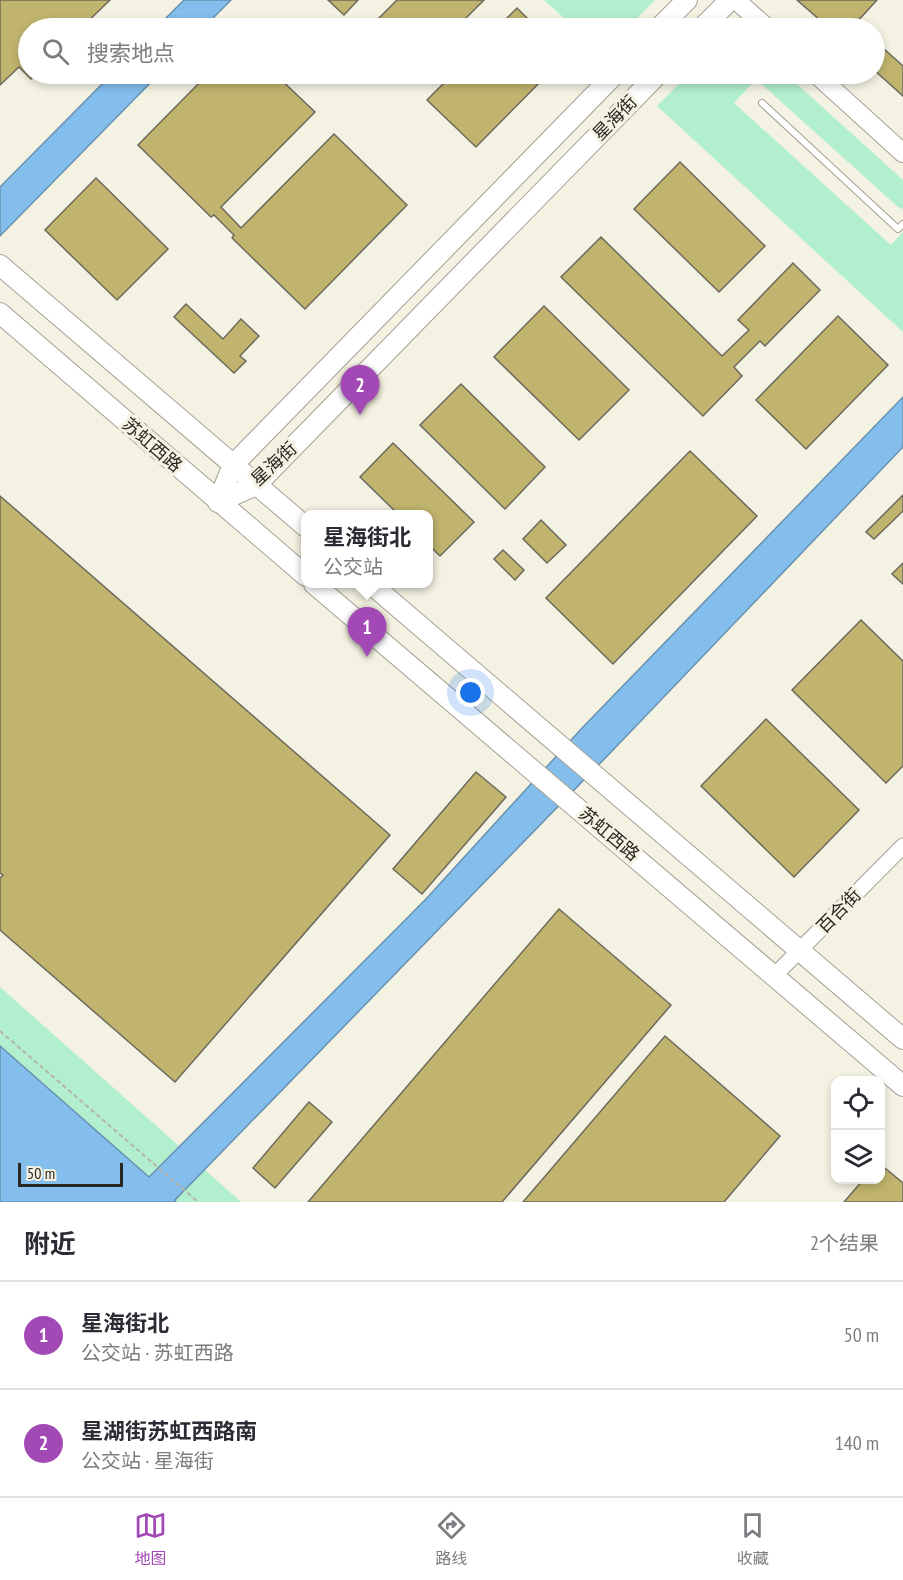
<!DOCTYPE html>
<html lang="zh">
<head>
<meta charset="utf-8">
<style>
	body { margin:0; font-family:"PT Sans Narrow","Noto Sans SC",sans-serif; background:#f2f2f3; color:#2b2b33 }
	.controls { position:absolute; right:18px; bottom:18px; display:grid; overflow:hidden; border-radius:12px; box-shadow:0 3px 9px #0003 }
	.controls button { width:54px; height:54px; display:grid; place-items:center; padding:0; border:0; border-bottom:2px solid #e1e1e2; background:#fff; color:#2b2b33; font:30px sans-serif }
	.scale { position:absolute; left:18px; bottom:15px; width:105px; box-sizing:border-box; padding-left:6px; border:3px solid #292822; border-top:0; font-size:16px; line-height:21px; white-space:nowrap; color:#292822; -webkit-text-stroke:4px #f4f2e2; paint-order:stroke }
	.you { position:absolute; left:471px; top:693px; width:21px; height:21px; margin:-15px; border:4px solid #fff; border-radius:50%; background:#1a73e8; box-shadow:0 0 0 9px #1a73e833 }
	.badge { display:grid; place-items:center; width:39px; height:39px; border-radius:50%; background:#a349b5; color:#fff; font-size:20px; font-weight:700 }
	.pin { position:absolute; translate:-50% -50px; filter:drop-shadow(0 2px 3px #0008) }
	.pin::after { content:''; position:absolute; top:32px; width:21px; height:18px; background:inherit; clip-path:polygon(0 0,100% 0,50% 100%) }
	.popup { position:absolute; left:301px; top:510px; width:132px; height:78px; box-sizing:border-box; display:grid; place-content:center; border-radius:12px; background:#fff; filter:drop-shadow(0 2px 4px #0005); font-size:20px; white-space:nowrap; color:#7c7c81 }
	.popup b { font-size:22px; color:#2b2b33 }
	.popup::after { content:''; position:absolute; left:50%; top:100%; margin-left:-12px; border:12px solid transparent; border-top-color:#fff }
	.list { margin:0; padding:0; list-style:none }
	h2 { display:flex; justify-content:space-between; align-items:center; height:78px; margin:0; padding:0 24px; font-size:26px }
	h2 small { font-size:20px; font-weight:400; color:#7c7c81 }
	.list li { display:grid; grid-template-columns:39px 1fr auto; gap:18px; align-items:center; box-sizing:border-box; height:108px; padding:0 24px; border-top:2px solid #e1e1e2 }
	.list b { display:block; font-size:22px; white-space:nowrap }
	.list p { margin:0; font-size:20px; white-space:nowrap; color:#7c7c81 }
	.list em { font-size:20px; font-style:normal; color:#7c7c81 }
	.icon { flex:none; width:33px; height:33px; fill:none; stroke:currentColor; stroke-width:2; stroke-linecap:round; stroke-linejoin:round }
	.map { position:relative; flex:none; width:903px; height:1202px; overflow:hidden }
	.search { position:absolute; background:#fff; box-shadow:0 3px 9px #0003; left:18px; right:18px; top:18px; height:66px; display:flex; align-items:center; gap:15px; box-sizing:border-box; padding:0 21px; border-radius:33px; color:#7c7c81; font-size:22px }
	.sheet { height:294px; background:#fff }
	nav { display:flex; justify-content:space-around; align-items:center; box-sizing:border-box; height:84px; border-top:2px solid #e1e1e2; background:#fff; font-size:16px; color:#7c7c81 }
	nav a { display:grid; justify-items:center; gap:3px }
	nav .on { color:#a349b5 }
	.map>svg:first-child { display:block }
	.green { fill:#b2efce }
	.water { fill:#83beed; stroke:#6891b0; stroke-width:1.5 }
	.building { fill:#c0b46e; stroke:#6d6a5d; stroke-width:1.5 }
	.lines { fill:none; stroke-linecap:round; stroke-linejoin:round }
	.service-casing { stroke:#a4a193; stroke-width:8 }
	.tertiary-casing { stroke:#a4a193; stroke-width:17 }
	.secondary-casing { stroke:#a4a193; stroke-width:20 }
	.primary-casing { stroke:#a4a193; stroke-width:22 }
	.path { stroke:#b5b4a7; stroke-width:2; stroke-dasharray:4.5 3; stroke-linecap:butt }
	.service { stroke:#fff; stroke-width:6 }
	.tertiary { stroke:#fff; stroke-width:15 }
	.secondary { stroke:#fff; stroke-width:18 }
	.primary { stroke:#fff; stroke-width:20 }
	.labels { text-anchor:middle; stroke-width:6; stroke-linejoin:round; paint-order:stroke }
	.street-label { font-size:18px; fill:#292822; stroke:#f4f2e2 }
</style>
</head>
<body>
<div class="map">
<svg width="903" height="1202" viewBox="0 0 903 1202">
	<rect width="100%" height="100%" fill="#f4f2e2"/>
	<g class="green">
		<path d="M 544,0 L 655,0 L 628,28 L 575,28 Z"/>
		<path d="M 689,74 L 786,74 L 903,180 L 903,209 L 898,207 L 756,79 L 734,103 L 891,245 L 903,232 L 903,332 L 657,106 Z"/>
		<path d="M 0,987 L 179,1146 L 148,1177 L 0,1046 Z"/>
		<path d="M 204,1169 L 241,1202 L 176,1202 L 174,1200 Z"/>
	</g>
	<g class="water">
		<path d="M 184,0 L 231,0 L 203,28 L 156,28 Z"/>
		<path d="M 112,74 L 159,74 L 0,236 L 0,187 Z"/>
		<path d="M 903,397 L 903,447 L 614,749 L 175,1200 L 176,1202 L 0,1202 L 0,1046 L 149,1177 L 426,899 L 583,727 Z"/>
	</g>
	<g class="building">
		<path d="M 0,0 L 110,0 L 81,28 L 28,28 L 28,74 L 36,74 L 31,79 L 19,67 L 0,85 Z"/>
		<path d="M 328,0 L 358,0 L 344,15 Z"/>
		<path d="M 397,0 L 484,0 L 456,28 L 369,28 Z"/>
		<path d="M 797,0 L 877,0 L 856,23 L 862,28 L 829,28 Z"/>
		<path d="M 517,8 L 537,28 L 497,28 Z"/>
		<path d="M 874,40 L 903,66 L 903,96 L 874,70 Z"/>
		<path d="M 208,74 L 275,74 L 315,112 L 221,207 L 241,228 L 334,134 L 407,205 L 305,309 L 232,238 L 234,235 L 214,215 L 211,217 L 138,145 Z"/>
		<path d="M 453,74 L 548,74 L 476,147 L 427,100 Z"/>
		<path d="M 680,162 L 765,246 L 719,292 L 634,209 Z"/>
		<path d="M 96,178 L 168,249 L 117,300 L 45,230 Z"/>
		<path d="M 601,237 L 722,356 L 749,330 L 738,320 L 793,263 L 820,290 L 765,346 L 760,341 L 734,367 L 742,376 L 703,416 L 561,277 Z"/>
		<path d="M 186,304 L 223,339 L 241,319 L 259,336 L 240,356 L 246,361 L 234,373 L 174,317 Z"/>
		<path d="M 544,306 L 629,390 L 579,440 L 494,357 Z"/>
		<path d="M 838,316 L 888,365 L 806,449 L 756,400 Z"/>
		<path d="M 461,384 L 545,467 L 505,509 L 420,425 Z"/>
		<path d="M 393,443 L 474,522 L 440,556 L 428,544 L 428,514 L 398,514 L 360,477 Z"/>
		<path d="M 690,451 L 757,516 L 613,664 L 546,598 Z"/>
		<path d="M 903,495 L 903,511 L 874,539 L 866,532 Z"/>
		<path d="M 0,496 L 390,835 L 175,1082 L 0,930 L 0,878 L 3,875 L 0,873 Z"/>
		<path d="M 541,520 L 566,545 L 547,563 L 523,539 Z"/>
		<path d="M 503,550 L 524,570 L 515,580 L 494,559 Z"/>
		<path d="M 903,563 L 903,584 L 892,574 Z"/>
		<path d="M 861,620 L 903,661 L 903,766 L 886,783 L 792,690 Z"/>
		<path d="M 766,719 L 859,810 L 794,877 L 701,786 Z"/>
		<path d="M 476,772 L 506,797 L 422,894 L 393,869 Z"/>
		<path d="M 559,909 L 671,1005 L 502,1202 L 308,1202 Z"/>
		<path d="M 665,1036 L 780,1136 L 724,1202 L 523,1202 Z"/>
		<path d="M 309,1102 L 332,1122 L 275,1188 L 253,1168 Z"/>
		<path d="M 880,1164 L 903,1183 L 903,1202 L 844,1202 L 863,1180 L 880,1180 Z"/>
	</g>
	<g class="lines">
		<g class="service-casing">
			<path id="service" d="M 762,103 L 898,229 L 903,224"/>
		</g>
		<g class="tertiary-casing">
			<path id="tertiary" d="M 775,975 L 903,846"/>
		</g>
		<g class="secondary-casing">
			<g id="secondary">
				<path d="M 736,0 L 767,28"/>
				<path d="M 816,74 L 903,153"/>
			</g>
		</g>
		<g class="primary-casing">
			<g id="primary">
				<path d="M 659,28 L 687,0"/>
				<path d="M 702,28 L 730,0"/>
				<path d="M 0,265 L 306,527"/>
				<path d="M 0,313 L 306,576"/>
				<path d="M 218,502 L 256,485 L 658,74"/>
				<path d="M 218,502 L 233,465 L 615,74"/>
				<path d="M 314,584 L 903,1086"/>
				<path d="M 371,584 L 903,1039"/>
			</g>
		</g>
		<path class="path" d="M 0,1031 L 198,1202"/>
		<use href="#service" class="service"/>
		<use href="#tertiary" class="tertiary"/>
		<use href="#secondary" class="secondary"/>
		<use href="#primary" class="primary"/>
	</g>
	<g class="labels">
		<g class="street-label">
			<text transform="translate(615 118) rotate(-46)" y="6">星海街</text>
			<text transform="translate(152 445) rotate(41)" y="6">苏虹西路</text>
			<text transform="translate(274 464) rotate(-43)" y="6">星海街</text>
			<text transform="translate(609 834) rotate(40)" y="6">苏虹西路</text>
			<text transform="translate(839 911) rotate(-46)" y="6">百合街</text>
		</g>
	</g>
</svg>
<div class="controls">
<button><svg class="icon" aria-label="locate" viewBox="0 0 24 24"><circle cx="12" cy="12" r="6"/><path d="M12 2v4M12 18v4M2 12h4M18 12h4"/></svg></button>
<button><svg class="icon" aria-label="layers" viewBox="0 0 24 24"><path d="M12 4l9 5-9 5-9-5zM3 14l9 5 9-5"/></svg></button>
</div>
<div class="scale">50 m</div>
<div class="you"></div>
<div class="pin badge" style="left:367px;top:657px">1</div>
<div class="popup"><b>星海街北</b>公交站</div>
<div class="pin badge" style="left:360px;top:415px">2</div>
<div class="search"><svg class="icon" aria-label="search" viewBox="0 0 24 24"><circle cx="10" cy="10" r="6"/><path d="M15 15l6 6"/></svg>搜索地点</div>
</div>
<section class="sheet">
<h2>附近<small>2个结果</small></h2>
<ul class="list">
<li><span class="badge">1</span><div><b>星海街北</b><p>公交站 · 苏虹西路</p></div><em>50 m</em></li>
<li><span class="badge">2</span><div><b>星湖街苏虹西路南</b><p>公交站 · 星海街</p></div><em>140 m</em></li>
</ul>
</section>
<nav>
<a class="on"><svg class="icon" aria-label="map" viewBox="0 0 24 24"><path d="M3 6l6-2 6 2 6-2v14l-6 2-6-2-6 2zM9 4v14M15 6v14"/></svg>地图</a>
<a><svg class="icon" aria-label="directions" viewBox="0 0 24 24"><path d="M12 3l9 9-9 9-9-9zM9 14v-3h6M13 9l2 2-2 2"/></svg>路线</a>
<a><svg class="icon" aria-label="saved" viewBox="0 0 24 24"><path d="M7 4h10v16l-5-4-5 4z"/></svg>收藏</a>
</nav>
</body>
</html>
